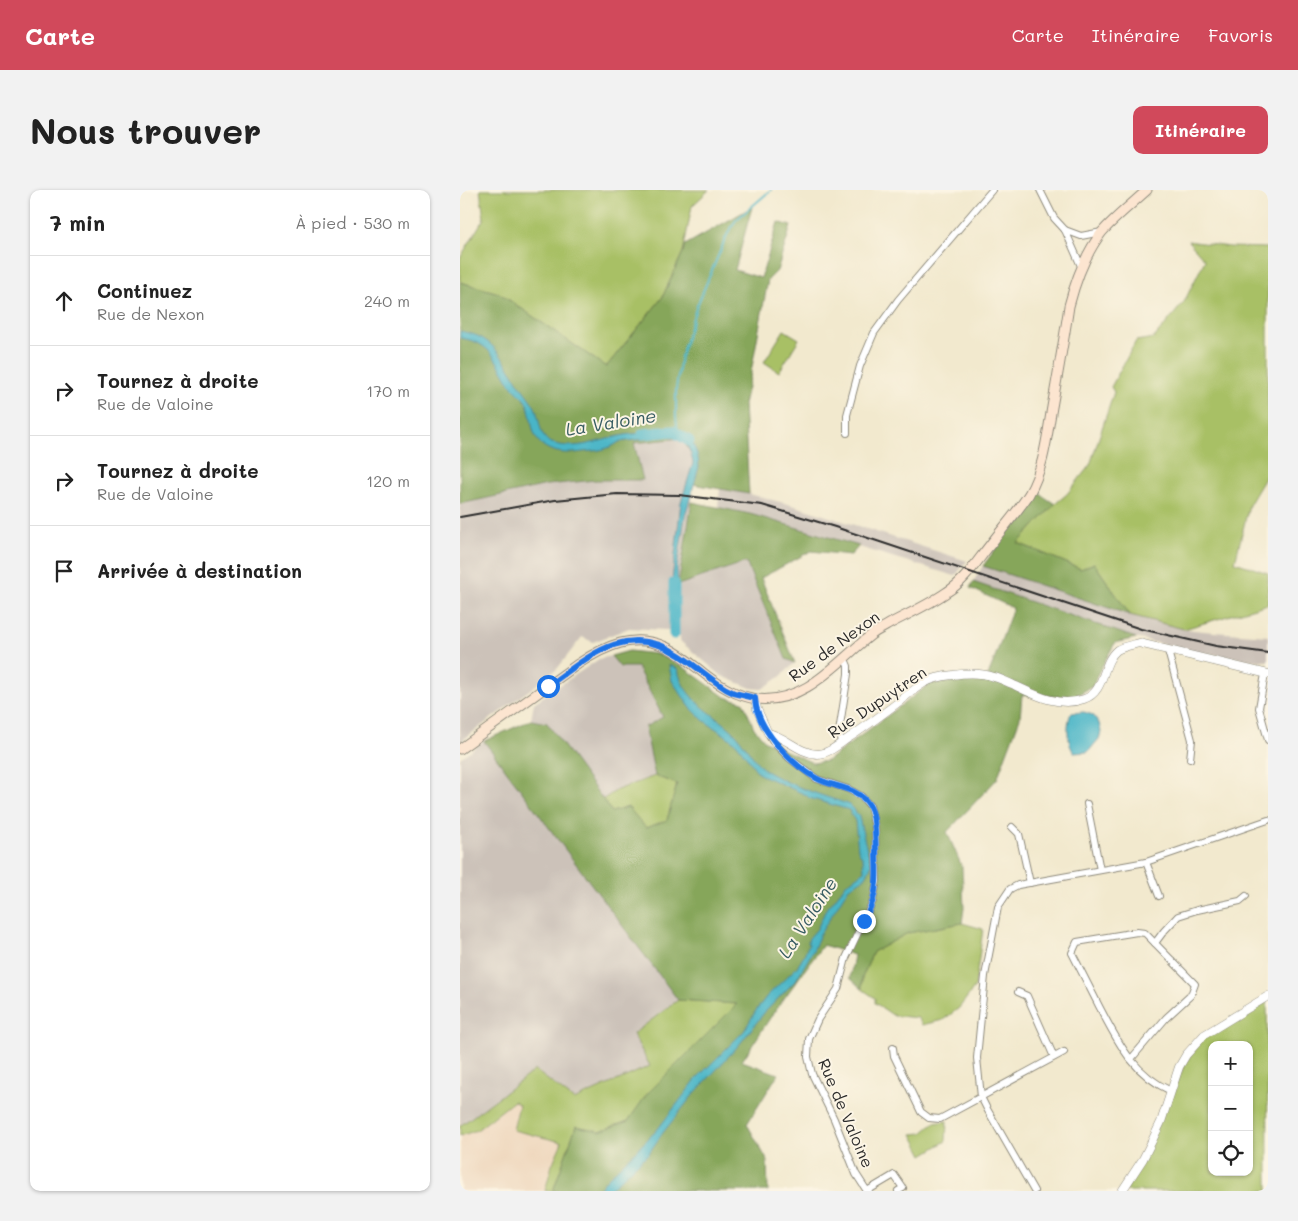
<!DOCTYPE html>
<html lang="fr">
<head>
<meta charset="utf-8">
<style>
	body { margin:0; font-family:Mali,sans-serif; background:#f2f2f2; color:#222 }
	.controls { position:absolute; right:15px; bottom:15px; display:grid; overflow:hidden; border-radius:10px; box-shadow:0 1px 4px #0004 }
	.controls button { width:45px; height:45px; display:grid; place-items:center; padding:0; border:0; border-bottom:1px solid #e0e0e0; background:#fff; color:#222; font:25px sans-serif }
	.stop { position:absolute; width:15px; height:15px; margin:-11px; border:4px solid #1a73e8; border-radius:50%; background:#fff }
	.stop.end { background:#1a73e8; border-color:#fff; box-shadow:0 1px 5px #0008 }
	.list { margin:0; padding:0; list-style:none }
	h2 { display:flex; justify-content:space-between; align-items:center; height:65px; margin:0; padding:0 20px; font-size:21px }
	h2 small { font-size:16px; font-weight:400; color:#767676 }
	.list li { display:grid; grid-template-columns:32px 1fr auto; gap:15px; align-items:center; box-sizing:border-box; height:90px; padding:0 20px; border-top:1px solid #e0e0e0 }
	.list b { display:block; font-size:19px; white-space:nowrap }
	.list p { margin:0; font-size:16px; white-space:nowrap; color:#767676 }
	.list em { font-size:16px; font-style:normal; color:#767676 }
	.icon { flex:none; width:28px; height:28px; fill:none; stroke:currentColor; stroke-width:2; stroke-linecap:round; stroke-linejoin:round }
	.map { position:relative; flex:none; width:808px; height:1001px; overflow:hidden; border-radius:10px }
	header { display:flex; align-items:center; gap:30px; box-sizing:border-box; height:70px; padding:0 25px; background:#d1495b; color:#fff }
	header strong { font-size:24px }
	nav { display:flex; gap:28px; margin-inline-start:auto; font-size:18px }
	.intro { display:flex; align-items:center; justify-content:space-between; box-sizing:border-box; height:120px; padding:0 30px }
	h1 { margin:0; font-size:35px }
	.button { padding:12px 22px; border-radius:10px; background:#d1495b; color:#fff; font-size:18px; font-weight:700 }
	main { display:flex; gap:30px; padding:0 30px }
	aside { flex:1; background:#fff; border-radius:10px; box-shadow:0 1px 4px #0004 }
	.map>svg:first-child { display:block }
	.built { fill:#eed6bb }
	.industrial { fill:#ccc2b9 }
	.green { fill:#a8c065; stroke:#6a7648; fill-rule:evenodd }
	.forest { fill:#86a65a; stroke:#586842 }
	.water { fill:#4ab5c7; stroke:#3a7079 }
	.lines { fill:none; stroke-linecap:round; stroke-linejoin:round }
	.stream { stroke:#4ab5c7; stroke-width:2 }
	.river { stroke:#4ab5c7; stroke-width:11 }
	.minor-casing { stroke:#8e8a7c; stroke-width:8 }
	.tertiary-casing { stroke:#8e8a7c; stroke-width:9 }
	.secondary-casing { stroke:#8e8a7c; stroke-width:11 }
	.minor { stroke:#fff; stroke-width:6 }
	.tertiary { stroke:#fff; stroke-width:8 }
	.secondary { stroke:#fce5d0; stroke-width:9 }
	.rail { stroke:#2b2b2b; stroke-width:2 }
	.route { stroke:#1a73e8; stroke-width:6 }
	.labels { text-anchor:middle; stroke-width:4; stroke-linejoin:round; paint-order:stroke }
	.street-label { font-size:16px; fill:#2b2b2b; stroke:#fcf5e5 }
	.water-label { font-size:18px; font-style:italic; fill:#365b62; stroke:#fcf5e5 }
</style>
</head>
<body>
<header>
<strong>Carte</strong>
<nav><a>Carte</a><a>Itinéraire</a><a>Favoris</a></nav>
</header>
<div class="intro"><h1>Nous trouver</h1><a class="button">Itinéraire</a></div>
<main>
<aside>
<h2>7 min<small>À pied · 530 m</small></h2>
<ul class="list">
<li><svg class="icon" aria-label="ahead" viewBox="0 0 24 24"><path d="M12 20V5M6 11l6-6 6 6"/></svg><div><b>Continuez</b><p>Rue de Nexon</p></div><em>240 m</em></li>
<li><svg class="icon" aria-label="right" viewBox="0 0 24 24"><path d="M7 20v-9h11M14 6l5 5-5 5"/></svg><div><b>Tournez à droite</b><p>Rue de Valoine</p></div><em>170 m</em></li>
<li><svg class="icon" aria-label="right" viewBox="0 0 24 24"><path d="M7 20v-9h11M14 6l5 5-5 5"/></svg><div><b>Tournez à droite</b><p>Rue de Valoine</p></div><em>120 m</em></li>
<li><svg class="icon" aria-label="arrive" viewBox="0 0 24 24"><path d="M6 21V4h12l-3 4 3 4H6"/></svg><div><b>Arrivée à destination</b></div></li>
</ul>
</aside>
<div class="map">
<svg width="808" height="1001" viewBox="0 0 808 1001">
	<rect width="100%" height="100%" fill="#fcf5e5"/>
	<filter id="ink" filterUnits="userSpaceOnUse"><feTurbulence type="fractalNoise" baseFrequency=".02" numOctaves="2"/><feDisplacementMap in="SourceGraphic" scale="10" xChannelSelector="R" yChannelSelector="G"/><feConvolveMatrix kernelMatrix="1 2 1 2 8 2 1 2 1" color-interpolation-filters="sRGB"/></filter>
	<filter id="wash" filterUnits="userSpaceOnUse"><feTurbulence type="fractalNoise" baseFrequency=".0096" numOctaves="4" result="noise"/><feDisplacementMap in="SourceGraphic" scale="20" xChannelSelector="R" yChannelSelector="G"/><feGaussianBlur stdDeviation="1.12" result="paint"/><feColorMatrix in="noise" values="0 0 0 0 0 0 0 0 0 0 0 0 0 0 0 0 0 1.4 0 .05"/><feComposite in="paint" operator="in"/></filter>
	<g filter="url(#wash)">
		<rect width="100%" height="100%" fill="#f2e9ce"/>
		<path class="built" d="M 49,899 L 114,910 L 93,1001 L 0,1001 L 0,946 L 5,945 Z"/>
		<g class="industrial">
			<path d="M 221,248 L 235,269 L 232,312 L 219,395 L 286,372 L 326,469 L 335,473 L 320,487 L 302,499 L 291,498 L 262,486 L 220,451 L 220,446 L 210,442 L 207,440 L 169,438 L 133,452 L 122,447 L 97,479 L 0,552 L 0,314 L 87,295 L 135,290 L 182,290 L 174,253 Z"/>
			<path d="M 260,299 L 289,304 L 332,315 L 507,371 L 495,386 L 290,324 L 258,317 Z"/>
			<path d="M 523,376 L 670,425 L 724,439 L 754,442 L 808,446 L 808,471 L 790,470 L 737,462 L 676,448 L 513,392 Z"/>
			<path d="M 151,466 L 160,477 L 176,476 L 203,527 L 185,538 L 195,586 L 157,600 L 142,610 L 87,533 L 71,530 L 74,513 L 139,469 Z"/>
			<path d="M 24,551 L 218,810 L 173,844 L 190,876 L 114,910 L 75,880 L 0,936 L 0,568 Z"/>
		</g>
		<g class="green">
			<path d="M 20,0 L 249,0 L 232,16 L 223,62 L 202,108 L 146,177 L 39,103 L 0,92 L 0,68 L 24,28 Z"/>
			<path d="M 728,51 L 770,57 L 808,58 L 808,283 L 789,315 L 775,372 L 808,383 L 808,414 L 724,439 L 670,425 L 634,373 L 621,379 L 558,353 L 595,314 L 607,304 L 630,275 L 654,202 L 651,197 L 676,151 L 694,148 L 724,112 L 745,70 Z"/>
			<path d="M 324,140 L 339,149 L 319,182 L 304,172 Z"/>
			<path d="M 195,586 L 217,594 L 207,630 L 186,638 L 168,618 L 152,622 L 142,610 L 157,600 Z"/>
			<path d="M 502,733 L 523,739 L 515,797 L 499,818 L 483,830 L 462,835 L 458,828 L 439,826 L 434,826 L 415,813 L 415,808 L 402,799 L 402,788 L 413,762 L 448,743 Z"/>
			<path d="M 218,810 L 277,814 L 188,904 L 168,931 L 140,941 L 116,936 L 93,1001 L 85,1001 L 92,975 L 102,952 L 53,940 L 59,915 L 54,911 L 17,940 L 0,946 L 0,936 L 75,880 L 114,910 L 190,876 L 173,844 Z"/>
			<path d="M 807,812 L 808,1001 L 666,1001 L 723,878 L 731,864 L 743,849 ZM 752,855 L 789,855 L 789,982 L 752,982 Z"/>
			<path d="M 487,931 L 486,951 L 463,965 L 452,944 L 462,943 L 474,933 Z"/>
		</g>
		<g class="forest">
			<path d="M 292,17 L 275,80 L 301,88 L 318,32 L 331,36 L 317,81 L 308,90 L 290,188 L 284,214 L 289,304 L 233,294 L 235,269 L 221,248 L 174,253 L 183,290 L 135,290 L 87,295 L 0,314 L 0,92 L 39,103 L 146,177 L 202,108 L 223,62 L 225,55 Z"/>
			<path d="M 577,302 L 595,314 L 558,353 L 621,379 L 634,373 L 670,425 L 523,376 Z"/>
			<path d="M 232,312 L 290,324 L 399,356 L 391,365 L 351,361 L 301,388 L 335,473 L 326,469 L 286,372 L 218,395 Z"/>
			<path d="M 513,392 L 676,448 L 655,453 L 637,485 L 633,496 L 614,507 L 562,505 L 560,528 L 537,589 L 487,642 L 502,677 L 504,718 L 502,733 L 448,743 L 413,762 L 402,788 L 402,799 L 390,788 L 394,765 L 363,755 L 312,825 L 282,871 L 318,884 L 287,934 L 307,970 L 308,1001 L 93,1001 L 116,936 L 140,941 L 168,931 L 187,904 L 277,814 L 218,810 L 24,551 L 71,530 L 87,533 L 152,622 L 168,617 L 186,638 L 207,630 L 217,594 L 195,586 L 185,537 L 203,527 L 177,477 L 160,477 L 151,466 L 169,461 L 197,464 L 222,476 L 265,507 L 283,512 L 294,538 L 305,551 L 353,573 L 367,571 L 471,493 L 527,489 L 553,418 L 510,398 Z"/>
		</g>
		<g class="water">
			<path d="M 0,141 C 9,143 18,145 25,150 C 40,160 48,177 58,192 C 63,200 70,208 75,217 C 80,228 79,249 92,253 C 119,262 145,247 171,244 C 187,242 204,243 221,243 C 233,250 239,263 239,277 L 225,326 L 217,379 L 218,395 L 215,408 L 210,408 L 221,312 L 233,273 L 231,264 L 226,253 L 218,246 L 211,246 L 159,252 C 149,260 135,261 123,262 C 104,265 81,263 74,243 C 71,234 71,225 68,216 C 65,208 56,202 51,195 C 35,171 33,153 0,148 Z"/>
			<path d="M 209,475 L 218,479 C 223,511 254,522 275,543 C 284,553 296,574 306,581 C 331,596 361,605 388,614 L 396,622 L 399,627 L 406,656 L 412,674 L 406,687 L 388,699 L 360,744 L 353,761 L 336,790 L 304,823 L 279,855 L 233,905 L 202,944 L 189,963 L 148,1001 L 138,1001 L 146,990 L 197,940 L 237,888 L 284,841 L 295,822 L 306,807 L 336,778 L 341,771 L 349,754 L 348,752 L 349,748 L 357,739 L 367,717 L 372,713 L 386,694 L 404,681 L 403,669 L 398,660 L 395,631 L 389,620 L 349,608 L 346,605 L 299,584 L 277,554 L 265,545 L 243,530 L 230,517 L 212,491 Z"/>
			<path d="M 624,522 L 633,525 L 639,533 L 641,542 L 639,549 L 628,562 L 614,563 C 607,553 606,535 611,523 Z"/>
		</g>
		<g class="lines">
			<path class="stream" d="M 218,244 L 216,226 L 216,199 L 221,166 L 236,118 L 267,45 L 276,30 L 311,0"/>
			<g class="river">
				<path d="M 183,244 L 213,241 L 229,251"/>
				<path d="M 214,393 L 214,444"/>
			</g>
		</g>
	</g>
	<g filter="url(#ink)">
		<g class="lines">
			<g class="minor-casing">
				<g id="minor">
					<path d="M 580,0 L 594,28 L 605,40 L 621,76"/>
					<path d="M 605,40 L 621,46 L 642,42"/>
					<path d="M 387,243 L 387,225 L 400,176 L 414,143 L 438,110 L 532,0"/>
					<path d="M 708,461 L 732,550 L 730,569"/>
					<path d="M 805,484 L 799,518 L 808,550"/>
					<path d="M 308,543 L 314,553 L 329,568 L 357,589 L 388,599 L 401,606 L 410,616 L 415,637 L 417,691 L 413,711 L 386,768 L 378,799 L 358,829 L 349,849 L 348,867 L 352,884 L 374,929 L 396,984 L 407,1001"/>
					<path d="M 381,553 L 379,542 L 388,484 L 388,476 L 384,467"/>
					<path d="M 627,614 L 640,680"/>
					<path d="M 552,637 L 559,644 L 570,693"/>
					<path d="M 686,672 L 699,706"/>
					<path d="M 695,753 L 704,741 L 718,726 L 737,720 L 780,711 L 786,706"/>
					<path d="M 558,802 L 567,806 L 594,867"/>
					<path d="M 433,858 L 434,866 L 461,922 L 469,928 L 480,929 L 604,862"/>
					<path d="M 671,869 L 706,828 L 731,805 L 735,794 L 685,743 L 677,742 L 617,752 L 612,763 C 621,781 631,800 640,818 C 658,852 673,884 711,901"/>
					<path d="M 407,1001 L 434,985 L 443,998 L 438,1001"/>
					<path d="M 574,1001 L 527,919 L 521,907 L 517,868 L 525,786 L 538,717 L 550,699 L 558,695 L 686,672 L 808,630"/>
				</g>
			</g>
			<g class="tertiary-casing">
				<g id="tertiary">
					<path d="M 295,508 L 297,519 L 308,543 C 326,547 339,563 357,564 C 368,564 378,555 387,549 C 404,538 420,526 436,514 C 445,507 454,499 464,493 C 473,488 483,486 493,485 C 506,483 522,483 534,487 C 540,488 546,492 552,494 C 575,505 599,518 624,509 C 646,502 641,473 657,460 C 664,456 672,455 679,453 L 808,484"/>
					<path d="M 662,1001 L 683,969 L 692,951 L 701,932 L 719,877 L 726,865 L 744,845 L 808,806"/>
				</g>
			</g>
			<g class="secondary-casing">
				<path id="secondary" d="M 0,559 L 118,474 C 145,456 174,442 206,457 C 221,464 233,475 246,485 C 262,497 277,506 297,509 C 345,514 377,472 411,445 C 417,440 425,437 431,433 C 450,423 470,414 487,402 C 505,391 517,371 530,355 C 542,339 559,320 569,304 C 584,278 587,246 592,217 C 598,183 604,150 609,116 C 616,89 625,64 642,42 C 655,27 672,14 687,0"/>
			</g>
			<use href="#minor" class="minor"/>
			<use href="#tertiary" class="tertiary"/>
			<use href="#secondary" class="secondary"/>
			<path class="rail" d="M 0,327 L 95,310 L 157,304 L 219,305 L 302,315 L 375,337 L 681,439 L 756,456 L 808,463"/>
		</g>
	</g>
	<g class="lines" filter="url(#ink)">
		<path class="route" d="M 88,496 C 129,466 167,431 219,465 C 235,475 250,489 266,499 L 274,503 L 295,508 C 296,538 331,574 356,588 C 373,598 397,596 409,615 C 416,625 415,649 416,660 C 416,677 418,694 413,710 C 411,717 407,724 404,731"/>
	</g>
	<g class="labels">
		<g class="street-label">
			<text transform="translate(374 456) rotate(-36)" y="6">Rue de Nexon</text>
			<text transform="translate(417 512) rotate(-34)" y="6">Rue Dupuytren</text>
			<text transform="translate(386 923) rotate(67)" y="6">Rue de Valoine</text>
		</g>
		<g class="water-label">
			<text transform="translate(151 233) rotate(-9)" y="6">La Valoine</text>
			<text transform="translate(348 728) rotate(-57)" y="6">La Valoine</text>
		</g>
	</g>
</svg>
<div class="controls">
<button>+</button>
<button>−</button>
<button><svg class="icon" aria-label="locate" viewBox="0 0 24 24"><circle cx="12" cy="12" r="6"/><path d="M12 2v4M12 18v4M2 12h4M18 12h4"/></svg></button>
</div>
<div class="stop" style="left:88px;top:496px"></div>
<div class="stop end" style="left:404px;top:731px"></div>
</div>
</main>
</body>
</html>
